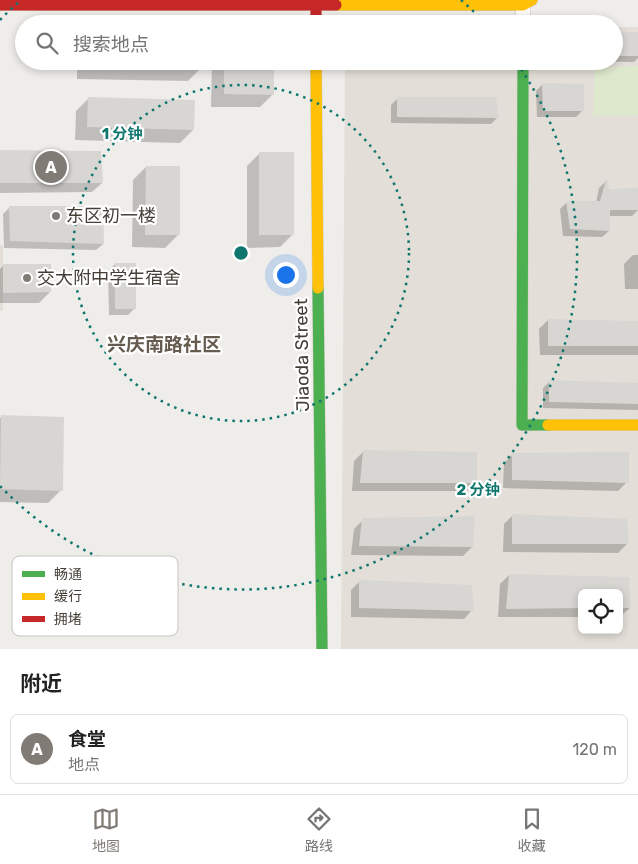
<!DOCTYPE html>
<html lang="zh">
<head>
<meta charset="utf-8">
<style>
	body { margin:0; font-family:Rubik,"Noto Sans SC",sans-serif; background:#f6f6f6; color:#222 }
	.controls { position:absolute; right:15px; bottom:15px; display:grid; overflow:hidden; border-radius:8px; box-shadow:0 2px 8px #0003 }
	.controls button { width:45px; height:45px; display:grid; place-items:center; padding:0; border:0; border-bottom:1px solid #e0e0e0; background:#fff; color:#222; font:25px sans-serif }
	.you { position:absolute; left:285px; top:274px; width:18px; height:18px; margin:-12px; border:4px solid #fff; border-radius:50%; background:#1a73e8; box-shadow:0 0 0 8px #1a73e833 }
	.badge { display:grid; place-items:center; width:32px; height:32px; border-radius:50%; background:#807b75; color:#fff; font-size:16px; font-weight:700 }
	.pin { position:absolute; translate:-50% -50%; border:2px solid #fff; box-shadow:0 1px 5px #0006 }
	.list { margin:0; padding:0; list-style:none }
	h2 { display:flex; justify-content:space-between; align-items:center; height:65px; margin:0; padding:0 20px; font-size:21px }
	h2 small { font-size:16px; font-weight:400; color:#767676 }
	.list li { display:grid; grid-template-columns:32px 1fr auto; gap:15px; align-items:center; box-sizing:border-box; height:70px; margin:0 10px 10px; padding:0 10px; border:1px solid #e0e0e0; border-radius:8px }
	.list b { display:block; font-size:19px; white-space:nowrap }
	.list p { margin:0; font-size:16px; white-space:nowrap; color:#767676 }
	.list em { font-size:16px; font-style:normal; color:#767676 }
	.icon { flex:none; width:28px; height:28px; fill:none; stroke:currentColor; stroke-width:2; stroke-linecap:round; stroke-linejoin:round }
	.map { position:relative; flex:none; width:638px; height:649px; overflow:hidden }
	.search { position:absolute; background:#fff; box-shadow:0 2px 8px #0003; left:15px; right:15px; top:15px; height:55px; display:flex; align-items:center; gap:12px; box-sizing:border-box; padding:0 18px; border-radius:28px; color:#767676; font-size:19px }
	.sheet { height:145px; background:#fff }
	nav { display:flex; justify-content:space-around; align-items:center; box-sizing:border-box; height:70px; border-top:1px solid #e0e0e0; background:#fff; font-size:14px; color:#767676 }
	nav a { display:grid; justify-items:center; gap:2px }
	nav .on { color:#807b75 }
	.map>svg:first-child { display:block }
	.residential { fill:#e3ded7; fill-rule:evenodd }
	.green { fill:#dee8cc }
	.shadow { fill:#0003 }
	.building { fill:#d8d6d2 }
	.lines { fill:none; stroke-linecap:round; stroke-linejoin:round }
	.street-casing { stroke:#cdcbc7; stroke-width:15 }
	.fast-casing { stroke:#cec9c1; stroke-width:12 }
	.slow-casing { stroke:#cec9c1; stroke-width:12 }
	.jam-casing { stroke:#cec9c1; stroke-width:12 }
	.street { stroke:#fdfcfc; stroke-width:14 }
	.fast { stroke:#4caf50; stroke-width:11 }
	.slow { stroke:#ffc107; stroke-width:11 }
	.jam { stroke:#c62828; stroke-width:11 }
	.ring { fill:none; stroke:#0f766e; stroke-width:2.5; stroke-dasharray:2.5 5 }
	.poi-dot { fill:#807b75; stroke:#fff; stroke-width:2 }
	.labels { text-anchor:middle; stroke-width:4.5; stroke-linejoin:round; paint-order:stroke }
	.poi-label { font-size:18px; fill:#443e36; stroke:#fff; text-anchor:start }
	.street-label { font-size:18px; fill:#443e36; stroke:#fff }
	.neighbourhood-label { font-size:19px; font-weight:bold; fill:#665b4f; stroke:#fff }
	.key { fill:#fff; stroke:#c7c5c3; stroke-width:1 }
	.key-label { font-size:14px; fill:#443e36 }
	.centre { fill:#0f766e; stroke:#fff; stroke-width:2.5 }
	.ring-label { font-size:15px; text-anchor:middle; font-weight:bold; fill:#0f766e; stroke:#fff; stroke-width:4.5; stroke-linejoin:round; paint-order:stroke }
</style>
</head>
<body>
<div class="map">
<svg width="638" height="649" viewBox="0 0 638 649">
	<rect width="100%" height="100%" fill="#efedea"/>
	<g class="residential">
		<path d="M 614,27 L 638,27 L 638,649 L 341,649 L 345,61 L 614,61 ZM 582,593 L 619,593 L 619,630 L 582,630 Z"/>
		<rect x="0" y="245" width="3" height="66"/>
	</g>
	<path class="green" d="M 638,66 L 638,115 L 593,116 L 595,68 Z"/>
	<g class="shadow">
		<path d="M 614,33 L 638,33 L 638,58 L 634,62 L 566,61 L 614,61 Z"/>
		<path d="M 77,61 L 201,61 L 201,68 L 188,81 L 77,79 Z"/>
		<path d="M 212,61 L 273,61 L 273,94 L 260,107 L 211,107 Z"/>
		<path d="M 383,61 L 491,61 L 486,66 L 383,66 Z"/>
		<path d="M 543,84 L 583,110 L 576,117 L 537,117 L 536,91 Z"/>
		<path d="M 89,98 L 193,130 L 180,143 L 75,140 L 76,111 Z"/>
		<path d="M 398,98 L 498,117 L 491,124 L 391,123 L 391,105 Z"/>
		<path d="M 0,151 L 102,183 L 92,192 L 0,193 Z"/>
		<path d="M 260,153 L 293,234 L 280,247 L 247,248 L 247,166 Z"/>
		<path d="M 146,167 L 178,235 L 165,248 L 132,247 L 133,180 Z"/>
		<path d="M 606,181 L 608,190 L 638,189 L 638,210 L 632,216 L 609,216 L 609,231 L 602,237 L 563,236 L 560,209 L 566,203 L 596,203 L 599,188 Z"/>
		<path d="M 10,207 L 103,244 L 96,250 L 4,248 L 3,214 Z"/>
		<path d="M 633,255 L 638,255 L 638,289 L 625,289 L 624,264 Z"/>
		<path d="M 115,264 L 135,308 L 128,315 L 109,315 L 108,271 Z"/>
		<path d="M 4,265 L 50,292 L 39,303 L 0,303 L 0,269 Z"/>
		<path d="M 548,320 L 638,322 L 638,355 L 540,355 L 539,329 Z"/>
		<path d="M 550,381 L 638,384 L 638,410 L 543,408 L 543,388 Z"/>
		<path d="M 2,416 L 61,490 L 48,503 L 0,502 L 0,418 Z"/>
		<path d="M 363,452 L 476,482 L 467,491 L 352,491 L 354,461 Z"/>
		<path d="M 513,454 L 627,482 L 618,491 L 503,488 L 504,463 Z"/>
		<path d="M 513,515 L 627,544 L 618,553 L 503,552 L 504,524 Z"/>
		<path d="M 363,520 L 472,547 L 463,556 L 351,555 L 354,529 Z"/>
		<path d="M 509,575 L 628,578 L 630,608 L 619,617 L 619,593 L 582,593 L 582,617 L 498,617 L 500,584 Z"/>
		<path d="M 360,581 L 472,610 L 464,619 L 351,617 L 351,590 Z"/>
	</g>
	<g class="building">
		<rect x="614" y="32" width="24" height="24"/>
		<path d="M 224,61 L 274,61 L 274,95 L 224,94 Z"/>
		<path d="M 542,83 L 584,84 L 584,111 L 543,111 Z"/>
		<path d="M 88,97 L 195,100 L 194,130 L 87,127 Z"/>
		<path d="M 397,97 L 496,97 L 499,118 L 397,117 Z"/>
		<path d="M 0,150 L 101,151 L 103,183 L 0,183 Z"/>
		<rect x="259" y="152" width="35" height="83"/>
		<path d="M 146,166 L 180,166 L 180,235 L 145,235 Z"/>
		<path d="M 606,180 L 608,180 L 609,189 L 638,188 L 638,210 L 610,210 L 610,231 L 570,229 L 566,201 L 600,201 Z"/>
		<path d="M 9,206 L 103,206 L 104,244 L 10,241 Z"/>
		<rect x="115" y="263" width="21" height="46"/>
		<path d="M 3,264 L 51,264 L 51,292 L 3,293 Z"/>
		<path d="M 548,319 L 638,321 L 638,346 L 548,346 Z"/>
		<path d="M 549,380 L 638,383 L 638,404 L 549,402 Z"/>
		<path d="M 1,415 L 64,417 L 63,491 L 0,489 Z"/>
		<path d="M 363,450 L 477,452 L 477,483 L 360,483 Z"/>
		<path d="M 629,452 L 629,483 L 512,480 L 512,453 Z"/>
		<path d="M 512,514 L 627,519 L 629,544 L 512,544 Z"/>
		<path d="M 475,516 L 473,547 L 359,546 L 362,518 Z"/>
		<path d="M 509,574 L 629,577 L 631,608 L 619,608 L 619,593 L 582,593 L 582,608 L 506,609 Z"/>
		<path d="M 359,580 L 472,585 L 474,611 L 359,608 Z"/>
	</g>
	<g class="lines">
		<g class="street-casing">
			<path id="street" d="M 523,5 L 523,24"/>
		</g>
		<g class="fast-casing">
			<g id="fast">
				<path d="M 523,61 L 522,425 L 548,425"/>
				<path d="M 318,288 L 322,649"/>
			</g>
		</g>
		<g class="slow-casing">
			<g id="slow">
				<path d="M 336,5 L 523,5 L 532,0"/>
				<path d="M 316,61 L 318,288"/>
				<path d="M 548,425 L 638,425"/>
			</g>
		</g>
		<g class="jam-casing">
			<g id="jam">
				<path d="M 316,0 L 316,24"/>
				<path d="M 0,5 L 336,5"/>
			</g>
		</g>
		<use href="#street" class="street"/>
		<use href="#fast" class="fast"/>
		<use href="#slow" class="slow"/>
		<use href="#jam" class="jam"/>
	</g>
	<g class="ring">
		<circle cx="241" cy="253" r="168"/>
		<path d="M0 20A335 335 0 0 1 21 0M461 0A335 335 0 0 1 484 22M517 63A335 335 0 0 1 0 486"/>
	</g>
	<g class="poi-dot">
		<circle cx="56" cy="216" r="5"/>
		<circle cx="27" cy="278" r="5"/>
	</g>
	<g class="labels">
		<g class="poi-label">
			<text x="66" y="222">东区初一楼</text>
			<text x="37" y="284">交大附中学生宿舍</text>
		</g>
		<g class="street-label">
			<text transform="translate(302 355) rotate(-91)" y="6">Jiaoda Street</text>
		</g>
		<g class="neighbourhood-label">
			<text x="164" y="351">兴庆南路社区</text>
		</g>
	</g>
	<rect x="12" y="556" width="166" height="80" rx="8" class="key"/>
	<rect x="22" y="571" width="23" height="6" fill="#4caf50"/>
	<rect x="22" y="593" width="23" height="7" fill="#ffc107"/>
	<rect x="22" y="616" width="23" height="6" fill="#c62828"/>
	<g class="key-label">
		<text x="54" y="579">畅通</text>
		<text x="54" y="601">缓行</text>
		<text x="54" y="624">拥堵</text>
	</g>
	<circle cx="241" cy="253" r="8" class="centre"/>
	<g class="ring-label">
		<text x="122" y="139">1 分钟</text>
		<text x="478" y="495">2 分钟</text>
	</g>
</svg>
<div class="controls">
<button><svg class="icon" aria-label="locate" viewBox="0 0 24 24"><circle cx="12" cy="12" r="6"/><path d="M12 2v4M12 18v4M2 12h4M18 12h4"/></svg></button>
</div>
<div class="you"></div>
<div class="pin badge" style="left:51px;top:167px">A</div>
<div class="search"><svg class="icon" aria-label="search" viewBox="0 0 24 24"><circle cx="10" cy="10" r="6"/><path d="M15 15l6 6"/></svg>搜索地点</div>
</div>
<section class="sheet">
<h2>附近<small></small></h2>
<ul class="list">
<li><span class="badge">A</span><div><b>食堂</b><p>地点</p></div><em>120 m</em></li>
</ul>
</section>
<nav>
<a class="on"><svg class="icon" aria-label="map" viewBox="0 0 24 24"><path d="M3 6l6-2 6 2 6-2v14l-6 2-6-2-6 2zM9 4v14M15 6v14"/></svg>地图</a>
<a><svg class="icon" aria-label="directions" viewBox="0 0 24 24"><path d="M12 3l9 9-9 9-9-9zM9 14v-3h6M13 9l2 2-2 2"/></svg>路线</a>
<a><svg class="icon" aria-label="saved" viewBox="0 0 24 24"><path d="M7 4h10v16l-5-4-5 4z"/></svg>收藏</a>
</nav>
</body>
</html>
